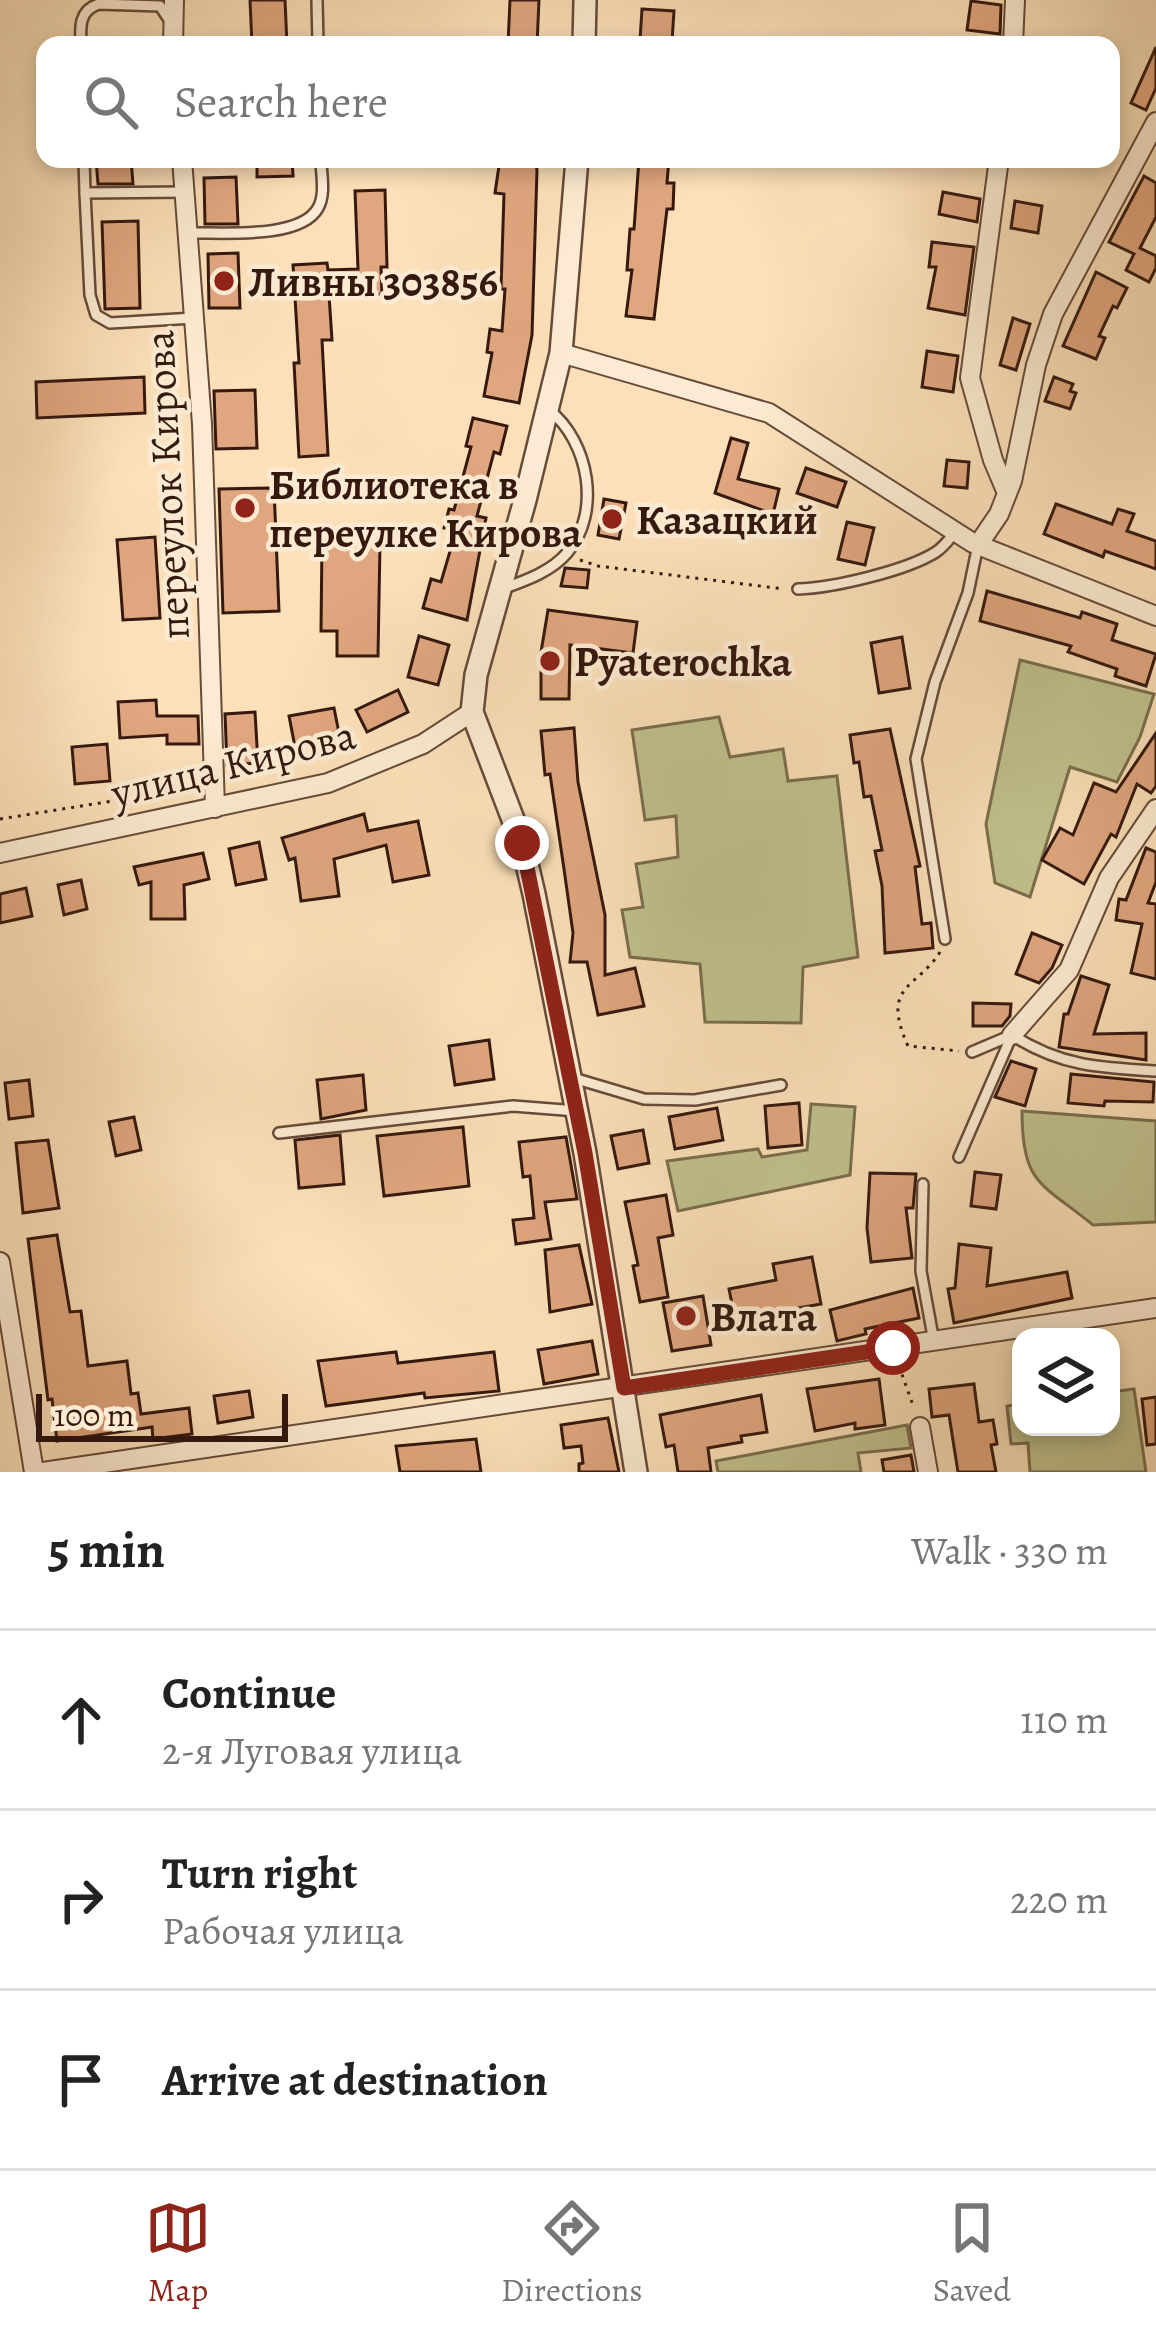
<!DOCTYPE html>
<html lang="en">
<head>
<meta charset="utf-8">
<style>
	body { margin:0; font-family:Alegreya,serif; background:#f2f2f2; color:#222 }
	.controls { position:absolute; right:36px; bottom:36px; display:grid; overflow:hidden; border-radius:24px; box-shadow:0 6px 18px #0003 }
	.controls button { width:108px; height:108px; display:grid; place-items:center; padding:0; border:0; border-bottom:3px solid #e0e0e0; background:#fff; color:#222; font:60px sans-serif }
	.scale { position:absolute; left:36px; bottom:30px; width:252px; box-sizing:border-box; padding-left:12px; border:6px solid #35190f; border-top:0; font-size:33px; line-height:42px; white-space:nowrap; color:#35190f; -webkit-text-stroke:9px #fcebd2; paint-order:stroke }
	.stop { position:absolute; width:36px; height:36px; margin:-27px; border:9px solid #8f2418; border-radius:50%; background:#fff }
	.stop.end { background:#8f2418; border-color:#fff; box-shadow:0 3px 12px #0008 }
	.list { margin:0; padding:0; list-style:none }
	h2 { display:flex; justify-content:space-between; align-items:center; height:156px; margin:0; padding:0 48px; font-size:51px }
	h2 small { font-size:39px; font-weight:400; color:#767676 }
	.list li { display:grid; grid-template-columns:78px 1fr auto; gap:36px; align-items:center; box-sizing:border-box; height:180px; padding:0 48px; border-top:3px solid #e0e0e0 }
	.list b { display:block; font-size:45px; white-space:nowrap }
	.list p { margin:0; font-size:39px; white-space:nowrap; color:#767676 }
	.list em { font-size:39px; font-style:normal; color:#767676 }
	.icon { flex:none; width:66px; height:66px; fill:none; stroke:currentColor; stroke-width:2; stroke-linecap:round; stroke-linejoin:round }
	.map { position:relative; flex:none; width:1156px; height:1472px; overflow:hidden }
	.search { position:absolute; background:#fff; box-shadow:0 6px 18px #0003; left:36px; right:36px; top:36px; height:132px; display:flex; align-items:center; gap:30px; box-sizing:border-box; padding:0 42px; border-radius:24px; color:#767676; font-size:45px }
	.sheet { height:696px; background:#fff }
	nav { display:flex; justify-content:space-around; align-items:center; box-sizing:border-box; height:168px; border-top:3px solid #e0e0e0; background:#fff; font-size:33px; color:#767676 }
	nav a { display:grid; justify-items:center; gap:6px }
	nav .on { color:#8f2418 }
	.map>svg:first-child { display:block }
	.green { fill:#c0c28e; stroke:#7a6e4e; stroke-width:3 }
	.building { fill:#e0a67f; stroke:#35190f; stroke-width:3 }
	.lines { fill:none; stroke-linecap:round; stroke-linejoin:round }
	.service-casing { stroke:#664b3a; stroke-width:14 }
	.minor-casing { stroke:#664b3a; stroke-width:22 }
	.tertiary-casing { stroke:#664b3a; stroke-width:26 }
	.path { stroke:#35190f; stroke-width:3; stroke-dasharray:3 6; stroke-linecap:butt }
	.service { stroke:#fcebd2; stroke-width:9 }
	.minor { stroke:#fcebd2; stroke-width:18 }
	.tertiary { stroke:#fcebd2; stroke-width:21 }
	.route { stroke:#8f2418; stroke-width:15 }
	.poi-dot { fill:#8f2418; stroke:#fcebd2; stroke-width:4.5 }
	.labels { text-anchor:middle; stroke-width:9; stroke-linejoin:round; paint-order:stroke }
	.poi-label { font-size:42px; font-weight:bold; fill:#35190f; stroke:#fcebd2; text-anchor:start }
	.street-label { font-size:42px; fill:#35190f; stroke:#fcebd2 }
</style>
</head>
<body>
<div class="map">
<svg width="1156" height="1472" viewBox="0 0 1156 1472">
	<rect width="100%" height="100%" fill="#fbe0b9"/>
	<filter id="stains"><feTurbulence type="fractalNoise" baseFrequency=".00167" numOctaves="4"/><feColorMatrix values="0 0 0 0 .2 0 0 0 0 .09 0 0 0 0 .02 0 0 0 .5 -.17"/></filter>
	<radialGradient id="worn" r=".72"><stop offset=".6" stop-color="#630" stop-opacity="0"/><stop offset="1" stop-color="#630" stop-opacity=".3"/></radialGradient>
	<g class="green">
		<path d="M 1020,660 L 1154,694 L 1140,737 L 1117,782 L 1070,767 L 1030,897 L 995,883 L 986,824 Z"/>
		<path d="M 719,717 L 730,757 L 783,749 L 788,781 L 837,776 L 858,957 L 803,967 L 801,1023 L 705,1022 L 700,964 L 630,957 L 622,910 L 643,907 L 636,864 L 678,857 L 676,816 L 645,820 L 632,730 Z"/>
		<path d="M 811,1104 L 855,1107 L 850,1175 L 678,1211 L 667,1161 L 758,1149 L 762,1157 L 807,1150 Z"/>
		<path d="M 1022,1111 L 1156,1121 L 1156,1222 L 1093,1225 C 1040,1182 1022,1184 1022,1111 Z"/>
		<path d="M 1134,1389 L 1146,1472 L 1030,1472 L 1028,1443 L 1011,1444 L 1007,1406 L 1021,1404 L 1021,1427 L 1111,1427 L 1111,1392 Z"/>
		<path d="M 907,1425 L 911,1448 L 858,1453 L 861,1472 L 718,1472 L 716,1461 Z"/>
	</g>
	<g class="building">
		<path d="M 250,0 L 285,0 L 287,45 L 252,45 Z"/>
		<path d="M 510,0 L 539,0 L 537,45 L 508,45 Z"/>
		<path d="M 971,1 L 1001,5 L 1000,34 L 967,30 Z"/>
		<path d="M 642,9 L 674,11 L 672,42 L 640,40 Z"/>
		<path d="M 1156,47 L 1156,88 L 1146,110 L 1131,103 Z"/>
		<path d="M 96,159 L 131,159 L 133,184 L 98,184 Z"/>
		<path d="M 257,159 L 292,159 L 293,176 L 257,177 Z"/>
		<path d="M 500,159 L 535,159 L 537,170 L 532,335 L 519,403 L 484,396 L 492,353 L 487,352 L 490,329 L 502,331 L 505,289 L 501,289 L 504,194 L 495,193 Z"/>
		<path d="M 639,159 L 669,159 L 667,183 L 674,183 L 673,209 L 667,209 L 654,319 L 626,316 L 632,270 L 627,270 L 630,229 L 634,229 Z"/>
		<path d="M 1144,176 L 1156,183 L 1156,217 L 1140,248 L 1156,256 L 1156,268 L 1149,282 L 1126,270 L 1134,254 L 1109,242 Z"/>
		<path d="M 236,177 L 238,224 L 205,224 L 204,178 Z"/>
		<path d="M 385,190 L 387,267 L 381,267 L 382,294 L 329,295 L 332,340 L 322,340 L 328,455 L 299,457 L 294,363 L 299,363 L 293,265 L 327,263 L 328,270 L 358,269 L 355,191 Z"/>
		<path d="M 943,192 L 980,199 L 977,222 L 939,214 Z"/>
		<path d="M 1015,201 L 1042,206 L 1038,233 L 1011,228 Z"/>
		<path d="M 138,221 L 140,308 L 105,309 L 102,222 Z"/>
		<path d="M 932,242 L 974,247 L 965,315 L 928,308 L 936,267 L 929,267 Z"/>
		<path d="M 238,253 L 240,308 L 209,308 L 208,254 Z"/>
		<path d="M 1096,272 L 1127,288 L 1117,308 L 1113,306 L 1099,336 L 1105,338 L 1096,359 L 1063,346 Z"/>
		<path d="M 1013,318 L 1030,324 L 1016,370 L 1000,365 Z"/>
		<path d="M 927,351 L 958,356 L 953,392 L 922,387 Z"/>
		<path d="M 144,377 L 145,413 L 37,418 L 36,382 Z"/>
		<path d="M 1054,377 L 1073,384 L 1070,391 L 1076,393 L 1070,409 L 1045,401 Z"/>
		<path d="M 255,390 L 257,448 L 216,449 L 214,391 Z"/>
		<path d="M 473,418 L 507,426 L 500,454 L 494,452 L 477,516 L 486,518 L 467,620 L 423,608 L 431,579 L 441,582 L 456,531 L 444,528 L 449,509 L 454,510 L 471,447 L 466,446 Z"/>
		<path d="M 731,438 L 748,443 L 738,479 L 779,489 L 773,514 L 715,493 Z"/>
		<path d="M 947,460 L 969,462 L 967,488 L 944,486 Z"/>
		<path d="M 806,468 L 846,482 L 837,507 L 797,493 Z"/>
		<path d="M 274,488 L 279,611 L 223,613 L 219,489 Z"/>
		<path d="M 604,499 L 626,503 L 619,539 L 598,535 Z"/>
		<path d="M 1056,504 L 1112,524 L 1118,509 L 1134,514 L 1127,531 L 1156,541 L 1156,569 L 1105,551 L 1103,557 L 1044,534 Z"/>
		<path d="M 847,522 L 874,528 L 865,565 L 838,559 Z"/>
		<path d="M 155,537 L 160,618 L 123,620 L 117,540 Z"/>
		<path d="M 322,542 L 380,543 L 378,656 L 337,656 L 337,631 L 321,631 Z"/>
		<path d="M 565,568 L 589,570 L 587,588 L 561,586 Z"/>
		<path d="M 987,591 L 1080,618 L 1082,612 L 1117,624 L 1112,640 L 1156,654 L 1146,686 L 1115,676 L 1117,669 L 1068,652 L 1071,646 L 980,621 Z"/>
		<path d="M 548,610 L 637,622 L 633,653 L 570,645 L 569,699 L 541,699 L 541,652 Z"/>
		<path d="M 419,636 L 449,645 L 438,685 L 408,677 Z"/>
		<path d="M 902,637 L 910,688 L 879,693 L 871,643 Z"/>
		<path d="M 398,690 L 408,712 L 367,732 L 356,710 Z"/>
		<path d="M 156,700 L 157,716 L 198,716 L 199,744 L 167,744 L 167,735 L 120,738 L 118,702 Z"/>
		<path d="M 334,708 L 340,738 L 295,747 L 289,716 Z"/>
		<path d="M 255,712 L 258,763 L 227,765 L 225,714 Z"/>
		<path d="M 574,728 L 578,782 L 605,915 L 605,975 L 635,968 L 644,1006 L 598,1015 L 587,962 L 570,962 L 573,933 L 564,869 L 550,774 L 545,775 L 541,731 Z"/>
		<path d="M 890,729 L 920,866 L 915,867 L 922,924 L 931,923 L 933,948 L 885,953 L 882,886 L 875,851 L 882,850 L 871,796 L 864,797 L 859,762 L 854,763 L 850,735 Z"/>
		<path d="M 1156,733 L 1156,786 L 1151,793 L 1137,784 L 1116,837 L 1111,834 L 1084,884 L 1042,860 L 1060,828 L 1073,835 L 1094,783 L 1116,792 Z"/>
		<path d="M 107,744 L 110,781 L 75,784 L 72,747 Z"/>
		<path d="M 364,814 L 368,831 L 418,821 L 429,875 L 393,882 L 386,845 L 334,859 L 339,896 L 301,901 L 295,858 L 289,860 L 282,838 Z"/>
		<path d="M 259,842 L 266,879 L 236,885 L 229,849 Z"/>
		<path d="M 1146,848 L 1156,852 L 1156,882 L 1148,903 L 1156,904 L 1156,979 L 1131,973 L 1142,924 L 1116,920 L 1119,899 L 1126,900 Z"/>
		<path d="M 203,853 L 209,879 L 184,885 L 185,919 L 151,919 L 151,882 L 139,885 L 134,867 Z"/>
		<path d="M 81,880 L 87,909 L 64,915 L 58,885 Z"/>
		<path d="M 26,888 L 32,916 L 0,923 L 0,894 Z"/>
		<path d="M 1032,933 L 1062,945 L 1052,968 L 1039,983 L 1016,974 Z"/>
		<path d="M 1081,976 L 1109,985 L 1094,1034 L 1146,1033 L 1146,1060 L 1059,1047 L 1064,1014 L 1068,1014 Z"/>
		<path d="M 973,1003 L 1011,1004 L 1010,1016 L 1002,1026 L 973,1026 Z"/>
		<path d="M 489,1040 L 494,1079 L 455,1085 L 449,1046 Z"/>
		<path d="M 1011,1061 L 1036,1069 L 1025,1106 L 995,1097 Z"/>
		<path d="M 1071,1074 L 1154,1082 L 1153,1102 L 1105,1101 L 1104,1106 L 1068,1103 Z"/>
		<path d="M 363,1075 L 366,1110 L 321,1119 L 317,1080 Z"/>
		<path d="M 29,1080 L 33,1116 L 9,1119 L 5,1083 Z"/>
		<path d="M 799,1103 L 802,1145 L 768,1148 L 765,1106 Z"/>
		<path d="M 717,1108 L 723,1140 L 675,1149 L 669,1117 Z"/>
		<path d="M 134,1117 L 141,1150 L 116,1156 L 109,1122 Z"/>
		<path d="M 463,1127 L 469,1186 L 384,1196 L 377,1136 Z"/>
		<path d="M 643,1130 L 649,1163 L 618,1169 L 611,1136 Z"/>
		<path d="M 340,1135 L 344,1184 L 299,1188 L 295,1140 Z"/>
		<path d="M 566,1137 L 577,1199 L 545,1202 L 551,1239 L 516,1244 L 513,1220 L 534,1218 L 530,1176 L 523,1177 L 519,1142 Z"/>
		<path d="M 48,1140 L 59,1208 L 23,1213 L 16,1143 Z"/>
		<path d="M 975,1172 L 1001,1175 L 996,1209 L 971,1206 Z"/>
		<path d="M 870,1173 L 916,1174 L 913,1208 L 906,1208 L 912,1258 L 871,1262 L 867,1228 Z"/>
		<path d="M 666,1195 L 673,1235 L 658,1238 L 668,1297 L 640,1302 L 633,1266 L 638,1265 L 625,1202 Z"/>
		<path d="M 57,1235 L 70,1312 L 81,1311 L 88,1366 L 127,1361 L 131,1394 L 138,1393 L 141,1414 L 189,1408 L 192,1434 L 153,1439 L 152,1427 L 57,1441 L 52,1399 L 48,1400 L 28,1239 Z"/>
		<path d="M 959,1244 L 991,1248 L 987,1286 L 1067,1272 L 1072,1298 L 954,1323 L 948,1289 L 955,1288 Z"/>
		<path d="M 579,1245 L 592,1304 L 550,1312 L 545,1250 Z"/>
		<path d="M 812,1257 L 821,1304 L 759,1315 L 762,1329 L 738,1334 L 729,1289 L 776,1280 L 773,1264 Z"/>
		<path d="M 913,1288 L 919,1318 L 865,1329 L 866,1334 L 837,1341 L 830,1310 Z"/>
		<path d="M 703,1296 L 711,1345 L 672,1351 L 663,1303 Z"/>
		<path d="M 592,1341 L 598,1374 L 544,1384 L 538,1350 Z"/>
		<path d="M 396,1352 L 398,1363 L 494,1352 L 499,1391 L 425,1398 L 424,1393 L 326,1406 L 318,1361 Z"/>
		<path d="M 879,1379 L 885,1425 L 855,1429 L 855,1423 L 815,1431 L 807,1389 Z"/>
		<path d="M 974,1384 L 979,1422 L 993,1420 L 997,1444 L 991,1445 L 996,1472 L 958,1472 L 949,1415 L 932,1417 L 929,1389 Z"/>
		<path d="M 249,1391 L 253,1417 L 218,1423 L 214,1396 Z"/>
		<path d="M 761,1395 L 767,1432 L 741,1436 L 742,1442 L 708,1448 L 711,1472 L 678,1472 L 674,1445 L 666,1447 L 660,1415 Z"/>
		<path d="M 1156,1397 L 1156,1444 L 1147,1445 L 1142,1399 Z"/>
		<path d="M 608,1418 L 619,1472 L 579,1472 L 579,1464 L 583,1463 L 581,1446 L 564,1448 L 561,1425 Z"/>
		<path d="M 476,1439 L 481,1472 L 400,1472 L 396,1446 Z"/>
		<path d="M 911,1455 L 914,1472 L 884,1472 L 882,1460 Z"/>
	</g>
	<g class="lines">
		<g class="service-casing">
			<g id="service">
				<path d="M 317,0 L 318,45"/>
				<path d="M 81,45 C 80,27 79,10 99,4 L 160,6 L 168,18"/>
				<path d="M 84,159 L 85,193"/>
				<path d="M 185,192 L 85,193 L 90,295 L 96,315 L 110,323 L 194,318"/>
				<path d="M 188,233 C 221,232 300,240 318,208 C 326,194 321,174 321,159"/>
				<path d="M 502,589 C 524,581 551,572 567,553 C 602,513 589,441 549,410"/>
				<path d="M 798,589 C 832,588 906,571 936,552 C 944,547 950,538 956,531"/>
				<path d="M 945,939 L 916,759 L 935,682 L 968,593 L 978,545"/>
				<path d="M 1012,1035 C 1060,1066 1100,1068 1156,1071"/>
				<path d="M 972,1052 L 1012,1035"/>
				<path d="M 570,1077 L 644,1099 L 695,1100 L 781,1085"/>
				<path d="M 279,1133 L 513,1106 L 577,1111"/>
				<path d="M 959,1157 L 1012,1035"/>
				<path d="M 923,1184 L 921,1271 L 934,1342"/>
			</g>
		</g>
		<g class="minor-casing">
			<g id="minor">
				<path d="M 173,45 L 174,0"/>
				<path d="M 1013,45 L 1015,0"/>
				<path d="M 182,159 L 202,424 L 215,808"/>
				<path d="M 999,159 L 970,378 L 993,460 L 1007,493"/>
				<path d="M 561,353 L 769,413 L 973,543 L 1156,616"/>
				<path d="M 978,545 L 999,514 L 1012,481 L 1036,365 L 1053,314 L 1156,122"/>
				<path d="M 0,853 L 328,783 L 423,744 L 472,712"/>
				<path d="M 1012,1035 L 1069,970 L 1109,878 L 1156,809"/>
				<path d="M 0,1262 L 34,1472"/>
				<path d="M 920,1427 L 928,1472"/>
				<path d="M 43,1472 L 1156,1308"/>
			</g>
		</g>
		<g class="tertiary-casing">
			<g id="tertiary">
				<path d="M 584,45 L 585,0"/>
				<path d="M 577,159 L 561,353 L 525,500 L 476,675 L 472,712 L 522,843 L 534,894 L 585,1153 L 636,1472"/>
			</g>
		</g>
		<g class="path">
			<path d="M 580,560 L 598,566 L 784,589"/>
			<path d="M 0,819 L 194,788"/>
			<path d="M 940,952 C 917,989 880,984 908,1046 L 959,1051"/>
			<path d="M 899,1366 L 914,1408"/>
		</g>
		<use href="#service" class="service"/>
		<use href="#minor" class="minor"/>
		<use href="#tertiary" class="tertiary"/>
	</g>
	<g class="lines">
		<path class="route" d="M 522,843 L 585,1153 L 624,1388 L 893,1348"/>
	</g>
	<g class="poi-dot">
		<circle cx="224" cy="281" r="12"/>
		<circle cx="245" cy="508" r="12"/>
		<circle cx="612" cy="519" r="12"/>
		<circle cx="550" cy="661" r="12"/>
		<circle cx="686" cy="1316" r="12"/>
	</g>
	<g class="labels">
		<g class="poi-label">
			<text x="248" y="296">Ливны 303856</text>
			<text x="269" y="499">Библиотека в<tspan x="269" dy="48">переулке Кирова</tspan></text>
			<text x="636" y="534">Казацкий</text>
			<text x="574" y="676">Pyaterochka</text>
			<text x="710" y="1331">Влата</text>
		</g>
		<g class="street-label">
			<text transform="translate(166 485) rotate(-93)" y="15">переулок Кирова</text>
			<text transform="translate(233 763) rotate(-14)" y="15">улица Кирова</text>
		</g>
	</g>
	<rect width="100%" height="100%" filter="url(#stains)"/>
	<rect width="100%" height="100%" fill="url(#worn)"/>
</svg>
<div class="controls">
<button><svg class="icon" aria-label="layers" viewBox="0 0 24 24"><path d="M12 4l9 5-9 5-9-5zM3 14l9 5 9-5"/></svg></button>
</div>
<div class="scale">100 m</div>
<div class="stop" style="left:893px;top:1348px"></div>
<div class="stop end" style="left:522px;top:843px"></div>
<div class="search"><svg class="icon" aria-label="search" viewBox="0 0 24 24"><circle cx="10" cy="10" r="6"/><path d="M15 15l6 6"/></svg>Search here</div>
</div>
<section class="sheet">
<h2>5 min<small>Walk · 330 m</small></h2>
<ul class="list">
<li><svg class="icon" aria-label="ahead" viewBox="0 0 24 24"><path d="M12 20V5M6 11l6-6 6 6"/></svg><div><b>Continue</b><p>2-я Луговая улица</p></div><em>110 m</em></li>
<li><svg class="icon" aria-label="right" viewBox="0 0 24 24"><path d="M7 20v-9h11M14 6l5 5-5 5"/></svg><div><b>Turn right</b><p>Рабочая улица</p></div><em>220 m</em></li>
<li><svg class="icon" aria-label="arrive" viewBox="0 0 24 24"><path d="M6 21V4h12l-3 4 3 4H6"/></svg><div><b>Arrive at destination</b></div></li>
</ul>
</section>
<nav>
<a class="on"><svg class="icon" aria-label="map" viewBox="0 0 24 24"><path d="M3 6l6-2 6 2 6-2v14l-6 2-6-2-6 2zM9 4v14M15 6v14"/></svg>Map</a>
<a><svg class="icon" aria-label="directions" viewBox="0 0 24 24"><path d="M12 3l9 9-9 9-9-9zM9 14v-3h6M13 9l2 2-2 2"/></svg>Directions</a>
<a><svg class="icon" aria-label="saved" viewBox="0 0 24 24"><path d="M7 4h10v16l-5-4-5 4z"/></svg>Saved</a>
</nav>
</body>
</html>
